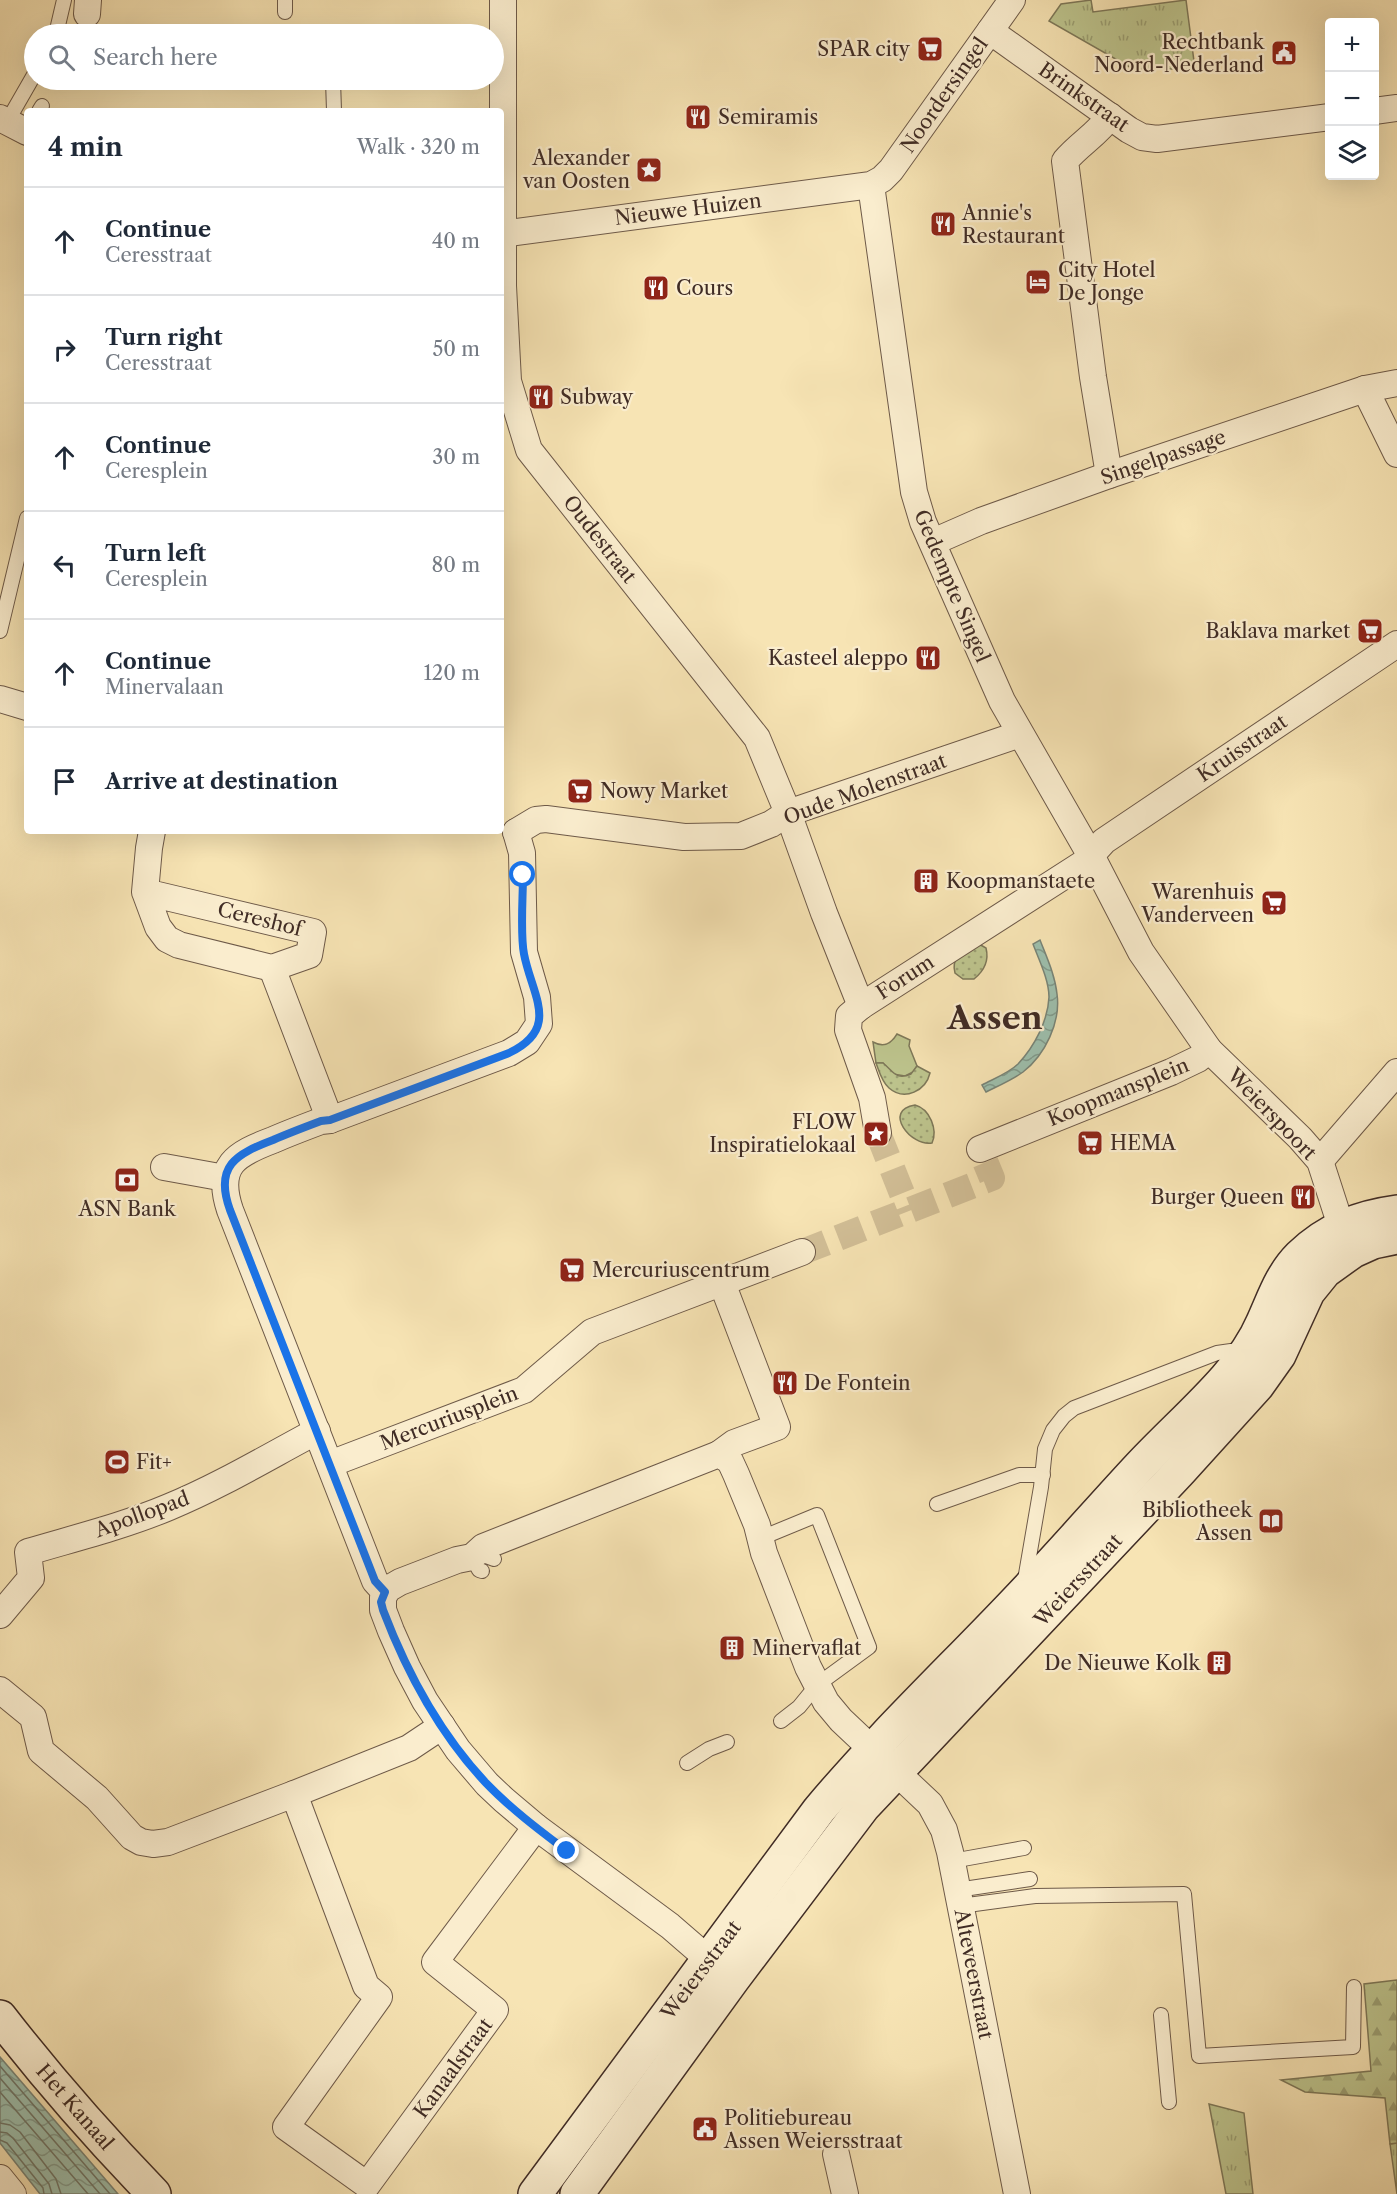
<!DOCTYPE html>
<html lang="en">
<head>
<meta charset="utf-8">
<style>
	body { margin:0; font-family:"Libre Caslon Text",serif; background:#f6f6f7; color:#1f2937 }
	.controls { position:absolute; right:18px; top:18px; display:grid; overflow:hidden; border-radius:6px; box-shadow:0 6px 24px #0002 }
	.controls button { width:54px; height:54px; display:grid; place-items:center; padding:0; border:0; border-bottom:2px solid #e0e1e3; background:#fff; color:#1f2937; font:30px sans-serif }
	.stop { position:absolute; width:18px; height:18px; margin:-14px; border:4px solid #1a73e8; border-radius:50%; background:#fff }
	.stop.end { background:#1a73e8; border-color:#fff; box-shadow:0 2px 6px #0008 }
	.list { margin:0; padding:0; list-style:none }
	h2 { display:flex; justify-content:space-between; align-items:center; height:78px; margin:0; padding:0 24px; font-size:26px }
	h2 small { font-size:20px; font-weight:400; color:#747a83 }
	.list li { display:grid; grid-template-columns:39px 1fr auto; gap:18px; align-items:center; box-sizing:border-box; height:108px; padding:0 24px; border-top:2px solid #e0e1e3 }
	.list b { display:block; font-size:22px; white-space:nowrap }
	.list p { margin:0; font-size:20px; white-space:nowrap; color:#747a83 }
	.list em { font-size:20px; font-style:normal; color:#747a83 }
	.icon { flex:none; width:33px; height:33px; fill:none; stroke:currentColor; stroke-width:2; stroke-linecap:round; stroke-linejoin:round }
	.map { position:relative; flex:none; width:1397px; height:2194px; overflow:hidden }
	.search { position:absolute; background:#fff; box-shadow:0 6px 24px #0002; left:24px; top:24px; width:480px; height:66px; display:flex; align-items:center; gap:15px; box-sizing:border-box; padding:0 21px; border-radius:33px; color:#747a83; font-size:22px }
	.panel { position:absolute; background:#fff; box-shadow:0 6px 24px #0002; left:24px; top:108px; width:480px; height:726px; border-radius:6px }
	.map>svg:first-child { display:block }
	.grass { fill:url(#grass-tufts); stroke:#7e7859; stroke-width:1.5 }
	.forest { fill:url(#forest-firs); stroke:#7e7859; stroke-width:1.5 }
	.park { fill:#bdc48d; stroke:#7e7859; stroke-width:1.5 }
	.garden { fill:url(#garden-dots); stroke:#7e7859; stroke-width:1.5 }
	.water { fill:url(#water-waves); stroke:#788477; stroke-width:1.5 }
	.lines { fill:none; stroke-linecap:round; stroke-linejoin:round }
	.shore { stroke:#6e7669; stroke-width:1.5 }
	.street-tunnel { stroke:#d2bf97; stroke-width:26; stroke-dasharray:26 13; stroke-linecap:butt }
	.lane-casing { stroke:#6e5a49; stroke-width:16 }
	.street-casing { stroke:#6e5a49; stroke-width:28 }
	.secondary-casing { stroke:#402c25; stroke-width:36 }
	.lane { stroke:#faedce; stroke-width:14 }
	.street { stroke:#faedce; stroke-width:26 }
	.secondary { stroke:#faedce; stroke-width:33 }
	.route { stroke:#1a73e8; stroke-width:8 }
	.labels { text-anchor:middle; stroke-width:4.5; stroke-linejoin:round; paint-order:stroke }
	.poi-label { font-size:20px; fill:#402c25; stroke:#faedce; text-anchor:start }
	.street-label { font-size:20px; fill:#402c25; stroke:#faedce }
	.town-label { font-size:32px; font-weight:bold; fill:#402c25; stroke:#faedce }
</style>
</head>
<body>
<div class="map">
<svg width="1397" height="2194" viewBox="0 0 1397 2194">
	<defs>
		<pattern id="grass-tufts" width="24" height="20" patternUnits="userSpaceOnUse" patternTransform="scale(1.5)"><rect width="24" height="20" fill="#bdc48d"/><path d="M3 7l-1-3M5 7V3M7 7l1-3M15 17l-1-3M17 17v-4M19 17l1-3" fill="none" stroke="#9b9f73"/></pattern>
		<pattern id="forest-firs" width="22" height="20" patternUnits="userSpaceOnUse" patternTransform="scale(1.5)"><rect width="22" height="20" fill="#bdc48d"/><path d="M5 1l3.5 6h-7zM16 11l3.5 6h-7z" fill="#9b9f73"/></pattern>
		<pattern id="garden-dots" width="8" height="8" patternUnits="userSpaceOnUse" patternTransform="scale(1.5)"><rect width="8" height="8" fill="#bdc48d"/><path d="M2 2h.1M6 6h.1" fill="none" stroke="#9b9f73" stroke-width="1.8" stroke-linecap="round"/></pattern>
		<pattern id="water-waves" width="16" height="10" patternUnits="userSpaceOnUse" patternTransform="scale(1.5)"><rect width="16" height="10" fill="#9dbfad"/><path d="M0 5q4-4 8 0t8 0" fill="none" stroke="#819b8d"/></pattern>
	</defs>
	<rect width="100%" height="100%" fill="#f7e4b4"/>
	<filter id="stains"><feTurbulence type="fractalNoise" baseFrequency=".00333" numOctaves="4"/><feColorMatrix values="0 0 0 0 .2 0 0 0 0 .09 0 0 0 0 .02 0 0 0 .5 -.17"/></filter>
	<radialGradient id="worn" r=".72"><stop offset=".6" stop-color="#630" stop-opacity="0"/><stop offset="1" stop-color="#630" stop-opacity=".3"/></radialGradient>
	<g class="grass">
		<path d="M 1091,0 L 1093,12 L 1186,0 L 1195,69 L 1133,69 L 1049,21 L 1061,4 Z"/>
		<path d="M 1209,2104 L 1244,2113 L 1253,2194 L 1226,2194 Z"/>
		<path d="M 1397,2143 L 1397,2194 L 1390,2144 Z"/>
	</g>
	<path class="forest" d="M 1397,1980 L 1397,2143 L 1390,2144 L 1385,2098 L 1305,2092 L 1281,2080 L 1371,2071 L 1364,1984 Z"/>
	<path class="park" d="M 897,1034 L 910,1040 L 909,1046 L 917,1066 L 913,1072 L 905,1076 L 893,1074 L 883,1063 L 876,1063 L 873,1042 C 884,1048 891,1044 897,1034 Z"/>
	<g class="garden">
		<path d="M 979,944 L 986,948 C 989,960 984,971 974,979 L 963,979 L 955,973 C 950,955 966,952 979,944 Z"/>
		<path d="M 876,1063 L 883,1063 C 893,1071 896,1081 911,1074 L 917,1066 L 930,1073 C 926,1090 905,1102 889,1088 C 882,1082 879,1071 876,1063 Z"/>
		<path d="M 915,1105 C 930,1109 938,1130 932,1143 C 911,1147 882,1110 915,1105 Z"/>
	</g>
	<g class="water">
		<path d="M 1040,940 C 1047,958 1055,975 1057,994 C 1061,1022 1045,1055 1023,1072 C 1012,1080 998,1086 986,1092 L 982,1085 C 993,1079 1009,1073 1018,1064 C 1034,1047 1048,1021 1049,997 C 1049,980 1039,960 1033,944 Z"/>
		<path d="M 0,2057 L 118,2194 L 40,2194 L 0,2143 Z"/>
	</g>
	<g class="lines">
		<g class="shore">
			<path d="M 0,2066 L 110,2194"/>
			<path d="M 0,2078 L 100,2194"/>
			<path d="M 0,2092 L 88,2194"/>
			<path d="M 0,2123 L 10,2125 L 20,2132 L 56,2179 L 61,2194"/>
			<path d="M 0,2132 L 7,2133 L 13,2138 L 49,2184 L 52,2194"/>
			<path d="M 0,2140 L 7,2143 L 43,2188 L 44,2194"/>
		</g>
		<g class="street-tunnel">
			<path d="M 878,1133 L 909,1211"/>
			<path d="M 802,1252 L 992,1178 L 980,1149"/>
		</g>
		<g class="lane-casing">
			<g id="lane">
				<path d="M 285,0 L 285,12"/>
				<path d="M 56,34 L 64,0"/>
				<path d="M 333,80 L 334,111"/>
				<path d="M 39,111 L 42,106"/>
				<path d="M 7,122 L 34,75"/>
				<path d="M 0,631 L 27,518"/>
				<path d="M 937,1504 L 1019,1475 L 1043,1475"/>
				<path d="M 761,1538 L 817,1515 L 869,1647 L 817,1685 L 799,1707 L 781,1721"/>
				<path d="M 482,1571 L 479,1570 L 472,1557 L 486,1556 L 494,1559"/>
				<path d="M 1025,1580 L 1041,1487 L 1045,1449 L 1053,1430 L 1064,1416 L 1074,1408 L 1217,1353 L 1231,1351 L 1245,1351"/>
				<path d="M 687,1763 L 709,1749 L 727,1742"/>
				<path d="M 952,1861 L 1024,1848"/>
				<path d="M 957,1890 L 1030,1879"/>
				<path d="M 960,1906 L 1035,1896 L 1184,1894 L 1199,2056 L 1353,2047 L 1354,1987"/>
				<path d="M 1161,2015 L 1169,2102"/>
			</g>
		</g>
		<g class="street-casing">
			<g id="street">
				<path d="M 503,0 L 503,286 L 508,381 L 529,450 L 757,738 L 788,813 L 824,913 L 861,1006"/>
				<path d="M 87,14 L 88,0"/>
				<path d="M 990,31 L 1129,130 L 1142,137 L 1157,139 L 1330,117"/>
				<path d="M 1374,111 L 1397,108"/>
				<path d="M 0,118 L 27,132"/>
				<path d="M 871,185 L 914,492 L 923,522 L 1002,701 L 1095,863 L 1141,952 L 1209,1050 L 1300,1138 L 1320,1161 L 1341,1226 L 1349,1243"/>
				<path d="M 501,234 L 871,185 L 882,179 L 891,170 L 1012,0"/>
				<path d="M 1365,389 L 1397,454"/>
				<path d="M 1109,475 L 1093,377 L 1065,161 C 1079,144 1098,134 1110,116"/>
				<path d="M 933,542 L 981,521 L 1109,475 L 1365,389 L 1397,383"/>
				<path d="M 0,699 L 27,707"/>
				<path d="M 516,832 L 536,820 L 546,819 L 684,837 L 741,836 L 771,824 L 788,813 L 1020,734"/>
				<path d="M 145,892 L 313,932 L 309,955 L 272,968 L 179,945 L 167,939 L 158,927 L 145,892 L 149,848 L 152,831"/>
				<path d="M 272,968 L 330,1120"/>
				<path d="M 878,1133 L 872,1098 L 848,1030 L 849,1016 L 861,1006 L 1084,863 L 1104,841 L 1397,644"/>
				<path d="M 980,1149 L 1171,1072 L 1198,1059 L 1209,1050"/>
				<path d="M 1320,1161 L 1397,1072"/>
				<path d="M 164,1167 L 225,1178"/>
				<path d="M 719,1454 L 734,1443 L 777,1427 L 722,1283"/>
				<path d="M 330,1464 L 524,1390 L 592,1332 L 802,1252"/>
				<path d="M 385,1592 L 375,1581 L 230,1210 C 215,1165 236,1154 273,1140 C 289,1133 305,1127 321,1121 L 330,1120 L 509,1053 L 527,1042 L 539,1024 L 537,997 L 524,952 L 522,853 L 516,832"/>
				<path d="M 0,1615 L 31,1578 L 28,1552 C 75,1538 124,1526 169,1507 C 220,1486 268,1457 317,1431"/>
				<path d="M 0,1690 L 33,1717 L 41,1751 L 97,1798 L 132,1837 L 141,1842 L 153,1844 L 168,1842 L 294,1794 L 366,1986 L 379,1997 L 286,2127 L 367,2185 L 495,2010 L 435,1962 L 536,1827"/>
				<path d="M 294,1794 L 409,1748 L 442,1726"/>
				<path d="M 722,1971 L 670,1926 L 536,1827 L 504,1800 L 487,1784 L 458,1750 L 425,1701 L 407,1667 L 391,1631 L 383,1610 L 383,1597 L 388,1589 L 400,1582 L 457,1560 L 472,1557 L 483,1547 L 719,1454 L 730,1461 L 736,1474 L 757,1525 L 764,1553 L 808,1667 L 826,1702 L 841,1720 L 930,1804 L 944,1830 L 950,1852 L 1017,2194"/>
				<path d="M 836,2154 L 845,2194"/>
				<path d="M 0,2178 L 13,2194"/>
			</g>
		</g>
		<g class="secondary-casing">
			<g id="secondary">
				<path d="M 0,2017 C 48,2079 99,2137 154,2194"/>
				<path d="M 535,2194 L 819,1810 C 882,1735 954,1667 1021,1596 C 1062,1553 1100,1509 1140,1466 C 1168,1436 1199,1409 1226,1378 C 1241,1361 1254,1343 1263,1322 C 1274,1298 1281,1275 1300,1256 C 1328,1229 1360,1217 1397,1212"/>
				<path d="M 577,2194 L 733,1979 L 863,1807 L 1180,1471 L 1257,1386 L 1279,1355 L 1308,1292 L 1325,1271 L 1353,1251 L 1373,1242 L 1397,1237"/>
			</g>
		</g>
		<use href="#lane" class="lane"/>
		<use href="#street" class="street"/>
		<use href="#secondary" class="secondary"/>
	</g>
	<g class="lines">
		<path class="route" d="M 523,875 C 523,897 520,934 524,954 C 532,996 561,1028 509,1053 L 330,1120 L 321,1121 C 305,1127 289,1133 273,1140 C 236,1154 214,1166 230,1210 L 375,1581 L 385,1592 L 381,1602 L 383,1610 C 407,1673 439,1733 486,1783 C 510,1808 539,1830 567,1851"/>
	</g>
	<defs>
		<g id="supermarket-square" transform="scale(1.35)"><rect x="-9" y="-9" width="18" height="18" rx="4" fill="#8f2418" stroke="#faedce"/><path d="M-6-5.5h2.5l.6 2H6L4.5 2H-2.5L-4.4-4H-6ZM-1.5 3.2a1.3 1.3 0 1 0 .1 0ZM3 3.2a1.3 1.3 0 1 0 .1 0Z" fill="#fff"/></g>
		<g id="civic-square" transform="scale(1.35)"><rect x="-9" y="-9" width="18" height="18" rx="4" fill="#8f2418" stroke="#faedce"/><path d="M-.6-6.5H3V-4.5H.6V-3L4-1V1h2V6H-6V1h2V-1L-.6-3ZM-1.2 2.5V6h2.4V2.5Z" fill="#fff"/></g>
		<g id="restaurant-square" transform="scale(1.35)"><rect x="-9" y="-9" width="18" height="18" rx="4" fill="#8f2418" stroke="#faedce"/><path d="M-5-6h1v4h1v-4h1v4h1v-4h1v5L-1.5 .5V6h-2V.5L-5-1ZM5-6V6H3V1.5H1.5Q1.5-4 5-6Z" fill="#fff"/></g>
		<g id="sight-square" transform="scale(1.35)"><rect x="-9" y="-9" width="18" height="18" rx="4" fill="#8f2418" stroke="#faedce"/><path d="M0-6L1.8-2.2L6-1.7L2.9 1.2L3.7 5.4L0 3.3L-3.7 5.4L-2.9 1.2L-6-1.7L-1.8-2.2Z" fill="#fff"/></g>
		<g id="hotel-square" transform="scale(1.35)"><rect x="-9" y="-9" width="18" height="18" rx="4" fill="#8f2418" stroke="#faedce"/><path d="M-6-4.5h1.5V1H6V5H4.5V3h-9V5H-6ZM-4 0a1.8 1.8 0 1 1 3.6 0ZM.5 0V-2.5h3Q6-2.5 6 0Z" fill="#fff"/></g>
		<g id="building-square" transform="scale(1.35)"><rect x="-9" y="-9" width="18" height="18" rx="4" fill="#8f2418" stroke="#faedce"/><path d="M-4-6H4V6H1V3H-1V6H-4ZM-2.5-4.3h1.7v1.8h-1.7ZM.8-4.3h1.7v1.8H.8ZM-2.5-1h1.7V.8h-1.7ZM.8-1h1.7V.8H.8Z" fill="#fff"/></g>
		<g id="bank-square" transform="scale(1.35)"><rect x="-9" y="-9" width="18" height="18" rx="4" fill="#8f2418" stroke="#faedce"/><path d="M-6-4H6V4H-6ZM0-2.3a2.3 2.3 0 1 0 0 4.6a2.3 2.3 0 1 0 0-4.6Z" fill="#fff"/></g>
		<g id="stadium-square" transform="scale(1.35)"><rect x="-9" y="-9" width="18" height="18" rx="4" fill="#8f2418" stroke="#faedce"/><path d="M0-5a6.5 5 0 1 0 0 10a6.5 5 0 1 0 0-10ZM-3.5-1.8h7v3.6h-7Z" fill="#fff"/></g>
		<g id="library-square" transform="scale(1.35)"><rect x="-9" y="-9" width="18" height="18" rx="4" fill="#8f2418" stroke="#faedce"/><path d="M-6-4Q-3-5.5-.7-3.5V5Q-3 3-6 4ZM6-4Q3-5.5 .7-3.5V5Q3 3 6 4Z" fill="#fff"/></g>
	</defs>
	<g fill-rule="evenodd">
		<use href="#supermarket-square" x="930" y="49"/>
		<use href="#civic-square" x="1284" y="53"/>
		<use href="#restaurant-square" x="698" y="117"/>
		<use href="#sight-square" x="649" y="170"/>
		<use href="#restaurant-square" x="943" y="224"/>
		<use href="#hotel-square" x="1038" y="282"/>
		<use href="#restaurant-square" x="656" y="288"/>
		<use href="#restaurant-square" x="541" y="397"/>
		<use href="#supermarket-square" x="1370" y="631"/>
		<use href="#restaurant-square" x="928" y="658"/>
		<use href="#supermarket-square" x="580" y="791"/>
		<use href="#building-square" x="926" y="881"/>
		<use href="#supermarket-square" x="1274" y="903"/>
		<use href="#sight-square" x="876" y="1134"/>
		<use href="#supermarket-square" x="1090" y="1143"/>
		<use href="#bank-square" x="127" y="1180"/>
		<use href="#restaurant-square" x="1303" y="1197"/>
		<use href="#supermarket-square" x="572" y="1270"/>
		<use href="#restaurant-square" x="785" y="1383"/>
		<use href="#stadium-square" x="117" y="1462"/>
		<use href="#library-square" x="1271" y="1521"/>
		<use href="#building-square" x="732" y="1648"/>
		<use href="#building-square" x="1219" y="1663"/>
		<use href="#civic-square" x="705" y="2129"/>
	</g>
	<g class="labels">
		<g class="poi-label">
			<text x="1264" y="49" text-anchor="end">Rechtbank<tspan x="1264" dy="23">Noord-Nederland</tspan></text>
			<text x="910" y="56" text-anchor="end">SPAR city</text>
			<text x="718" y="124">Semiramis</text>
			<text x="630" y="165" text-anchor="end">Alexander<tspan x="630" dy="23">van Oosten</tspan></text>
			<text x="962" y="220">Annie's<tspan x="962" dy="23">Restaurant</tspan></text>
			<text x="1058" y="277">City Hotel<tspan x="1058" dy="23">De Jonge</tspan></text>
			<text x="676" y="295">Cours</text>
			<text x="560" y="404">Subway</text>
			<text x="1350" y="638" text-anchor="end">Baklava market</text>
			<text x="908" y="665" text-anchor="end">Kasteel aleppo</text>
			<text x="600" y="798">Nowy Market</text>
			<text x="946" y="888">Koopmanstaete</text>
			<text x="1254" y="899" text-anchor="end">Warenhuis<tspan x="1254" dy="23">Vanderveen</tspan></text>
			<text x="856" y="1129" text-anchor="end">FLOW<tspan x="856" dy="23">Inspiratielokaal</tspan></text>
			<text x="1110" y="1150">HEMA</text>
			<text x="1284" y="1204" text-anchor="end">Burger Queen</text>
			<text x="127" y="1216" text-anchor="middle">ASN Bank</text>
			<text x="592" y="1277">Mercuriuscentrum</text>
			<text x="804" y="1390">De Fontein</text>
			<text x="136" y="1469">Fit+</text>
			<text x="1252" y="1517" text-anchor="end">Bibliotheek<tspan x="1252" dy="23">Assen</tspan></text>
			<text x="752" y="1655">Minervaflat</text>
			<text x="1200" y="1670" text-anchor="end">De Nieuwe Kolk</text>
			<text x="724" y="2125">Politiebureau<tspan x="724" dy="23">Assen Weiersstraat</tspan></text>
		</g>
		<g class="street-label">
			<text transform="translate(944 95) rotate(-55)" y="7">Noordersingel</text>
			<text transform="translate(1084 97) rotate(35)" y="7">Brinkstraat</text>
			<text transform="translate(688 209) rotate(-7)" y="7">Nieuwe Huizen</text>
			<text transform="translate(1163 457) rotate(-19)" y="7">Singelpassage</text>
			<text transform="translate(600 539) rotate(52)" y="7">Oudestraat</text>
			<text transform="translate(952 586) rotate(67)" y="7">Gedempte Singel</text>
			<text transform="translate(1242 748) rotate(-34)" y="7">Kruisstraat</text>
			<text transform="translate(865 789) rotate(-20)" y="7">Oude Molenstraat</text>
			<text transform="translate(260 919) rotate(14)" y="7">Cereshof</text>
			<text transform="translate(905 977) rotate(-33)" y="7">Forum</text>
			<text transform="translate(1118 1092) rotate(-22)" y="7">Koopmansplein</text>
			<text transform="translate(1272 1114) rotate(46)" y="7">Weierspoort</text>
			<text transform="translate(449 1418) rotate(-21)" y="7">Mercuriusplein</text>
			<text transform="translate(142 1514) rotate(-20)" y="7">Apollopad</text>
			<text transform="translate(1078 1580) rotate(-47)" y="7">Weiersstraat</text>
			<text transform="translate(701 1970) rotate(-53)" y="7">Weiersstraat</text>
			<text transform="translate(974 1974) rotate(79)" y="7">Alteveerstraat</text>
			<text transform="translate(453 2068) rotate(-54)" y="7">Kanaalstraat</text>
			<text transform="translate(75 2107) rotate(49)" y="7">Het Kanaal</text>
		</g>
		<g class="town-label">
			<text x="995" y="1029">Assen</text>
		</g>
	</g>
	<rect width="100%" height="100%" filter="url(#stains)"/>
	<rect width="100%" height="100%" fill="url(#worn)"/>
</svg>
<div class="controls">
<button>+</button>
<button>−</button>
<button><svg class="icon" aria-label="layers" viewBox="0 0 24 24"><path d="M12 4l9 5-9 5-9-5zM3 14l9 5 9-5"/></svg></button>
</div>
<div class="stop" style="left:523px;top:875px"></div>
<div class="stop end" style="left:567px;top:1851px"></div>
<div class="search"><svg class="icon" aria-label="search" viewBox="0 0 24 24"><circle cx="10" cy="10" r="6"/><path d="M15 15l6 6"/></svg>Search here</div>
<section class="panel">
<h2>4 min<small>Walk · 320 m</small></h2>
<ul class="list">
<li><svg class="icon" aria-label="ahead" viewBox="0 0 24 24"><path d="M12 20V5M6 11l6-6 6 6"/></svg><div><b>Continue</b><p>Ceresstraat</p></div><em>40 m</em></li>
<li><svg class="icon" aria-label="right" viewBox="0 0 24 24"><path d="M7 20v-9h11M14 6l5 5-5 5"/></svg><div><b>Turn right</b><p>Ceresstraat</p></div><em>50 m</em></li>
<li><svg class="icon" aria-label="ahead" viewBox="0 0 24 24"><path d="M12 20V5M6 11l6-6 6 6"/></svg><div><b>Continue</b><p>Ceresplein</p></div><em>30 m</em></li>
<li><svg class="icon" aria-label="left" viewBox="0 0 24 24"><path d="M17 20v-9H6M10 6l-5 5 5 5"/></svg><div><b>Turn left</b><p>Ceresplein</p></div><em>80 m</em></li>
<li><svg class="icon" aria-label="ahead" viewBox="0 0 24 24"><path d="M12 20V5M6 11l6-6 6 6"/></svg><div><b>Continue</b><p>Minervalaan</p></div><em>120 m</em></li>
<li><svg class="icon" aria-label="arrive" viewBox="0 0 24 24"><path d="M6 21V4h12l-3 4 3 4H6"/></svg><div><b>Arrive at destination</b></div></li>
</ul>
</section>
</div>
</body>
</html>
